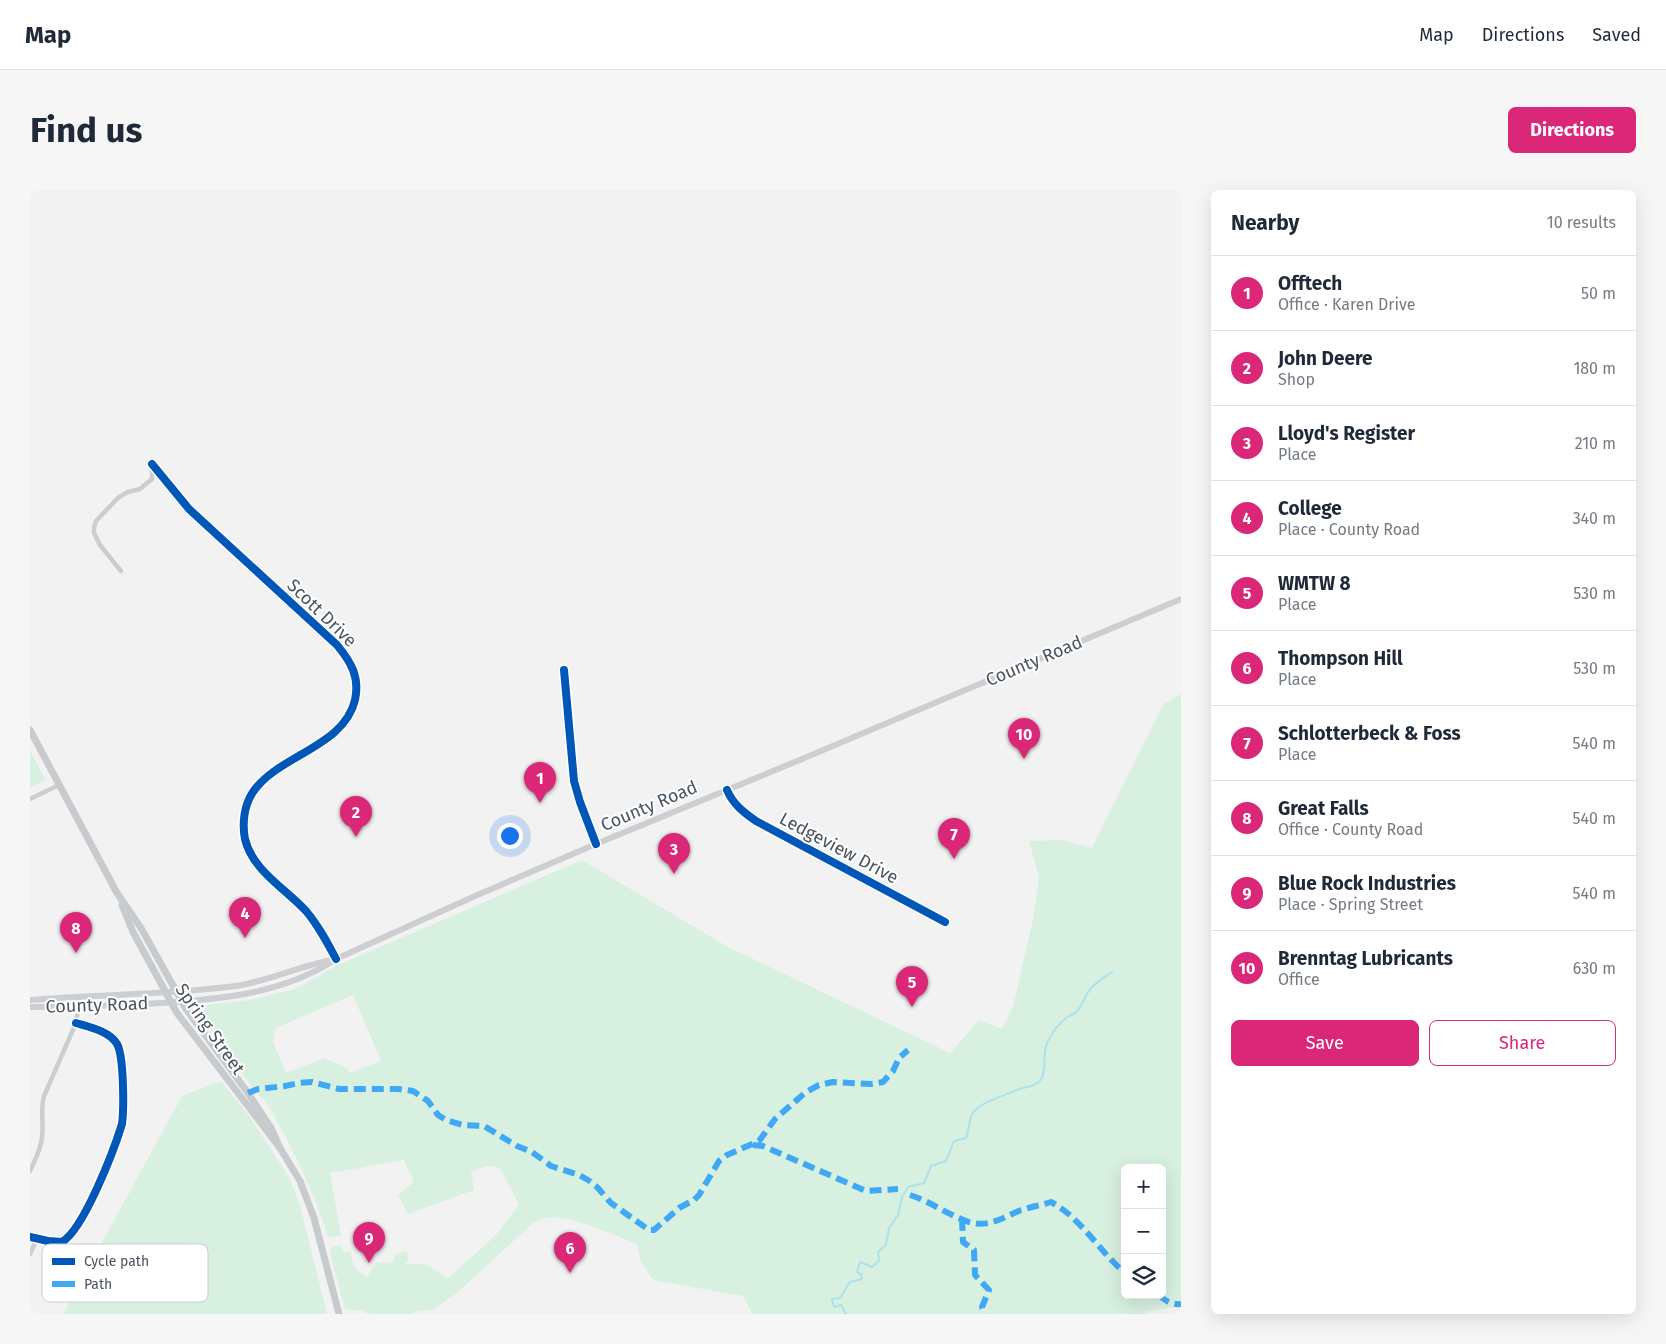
<!DOCTYPE html>
<html lang="en">
<head>
<meta charset="utf-8">
<style>
	body { margin:0; font-family:"Fira Sans",sans-serif; background:#f6f6f7; color:#1f2937 }
	.controls { position:absolute; right:15px; bottom:15px; display:grid; overflow:hidden; border-radius:8px; box-shadow:0 5px 20px #0002 }
	.controls button { width:45px; height:45px; display:grid; place-items:center; padding:0; border:0; border-bottom:1px solid #e0e1e3; background:#fff; color:#1f2937; font:25px sans-serif }
	.you { position:absolute; left:479px; top:645px; width:18px; height:18px; margin:-12px; border:4px solid #fff; border-radius:50%; background:#1a73e8; box-shadow:0 0 0 8px #1a73e833 }
	.badge { display:grid; place-items:center; width:32px; height:32px; border-radius:50%; background:#db2777; color:#fff; font-size:16px; font-weight:700 }
	.pin { position:absolute; translate:-50% -41px; filter:drop-shadow(0 1px 2px #0008) }
	.pin::after { content:''; position:absolute; top:26px; width:18px; height:15px; background:inherit; clip-path:polygon(0 0,100% 0,50% 100%) }
	.list { margin:0; padding:0; list-style:none }
	h2 { display:flex; justify-content:space-between; align-items:center; height:65px; margin:0; padding:0 20px; font-size:21px }
	h2 small { font-size:16px; font-weight:400; color:#747a83 }
	.list li { display:grid; grid-template-columns:32px 1fr auto; gap:15px; align-items:center; box-sizing:border-box; height:75px; padding:0 20px; border-top:1px solid #e0e1e3 }
	.list b { display:block; font-size:19px; white-space:nowrap }
	.list p { margin:0; font-size:16px; white-space:nowrap; color:#747a83 }
	.list em { font-size:16px; font-style:normal; color:#747a83 }
	.actions { display:flex; gap:10px; padding:15px 20px }
	.actions a { flex:1; padding:11px 0; border:1px solid #db2777; border-radius:8px; text-align:center; font-size:18px; color:#db2777 }
	.actions .main { background:#db2777; color:#fff }
	.icon { flex:none; width:28px; height:28px; fill:none; stroke:currentColor; stroke-width:2; stroke-linecap:round; stroke-linejoin:round }
	.map { position:relative; flex:none; width:1151px; height:1124px; overflow:hidden; border-radius:8px }
	header { display:flex; align-items:center; gap:30px; box-sizing:border-box; height:70px; padding:0 25px; background:#fff; border-bottom:1px solid #e0e1e3 }
	header strong { font-size:24px }
	nav { display:flex; gap:28px; margin-inline-start:auto; font-size:18px }
	.intro { display:flex; align-items:center; justify-content:space-between; box-sizing:border-box; height:120px; padding:0 30px }
	h1 { margin:0; font-size:35px }
	.button { padding:12px 22px; border-radius:8px; background:#db2777; color:#fff; font-size:18px; font-weight:700 }
	main { display:flex; gap:30px; padding:0 30px }
	aside { flex:1; background:#fff; border-radius:8px; box-shadow:0 5px 20px #0002 }
	.map>svg:first-child { display:block }
	.green { fill:#d7f0e0; fill-rule:evenodd }
	.lines { fill:none; stroke-linecap:round; stroke-linejoin:round }
	.stream { stroke:#ade1ed; stroke-width:2 }
	.minor { stroke:#cbcdd0; stroke-width:4.5 }
	.secondary { stroke:#ccced1; stroke-width:6 }
	.primary { stroke:#c8cbce; stroke-width:7 }
	.quiet { stroke:#3fa9f5; stroke-width:6; stroke-dasharray:12 6; stroke-linecap:butt }
	.cycleway-casing { stroke:#fff; stroke-width:11 }
	.cycleway { stroke:#0057b8; stroke-width:8 }
	.labels { text-anchor:middle; stroke-width:4; stroke-linejoin:round; paint-order:stroke }
	.street-label { font-size:18px; fill:#49545e; stroke:#fff }
	.key { fill:#fff; stroke:#c8cccf; stroke-width:1 }
	.key-label { font-size:14px; fill:#49545e }
</style>
</head>
<body>
<header>
<strong>Map</strong>
<nav><a>Map</a><a>Directions</a><a>Saved</a></nav>
</header>
<div class="intro"><h1>Find us</h1><a class="button">Directions</a></div>
<main>
<div class="map">
<svg width="1151" height="1124" viewBox="0 0 1151 1124">
	<rect width="100%" height="100%" fill="#f2f2f2"/>
	<g class="green">
		<path d="M 1151,504 L 1151,1116 L 1114,1122 L 1118,1124 L 722,1124 L 713,1106 L 623,1090 L 611,1072 L 607,1054 C 586,1046 539,1024 517,1028 C 512,1029 507,1032 503,1033 L 428,1102 L 404,1119 L 384,1122 L 382,1124 L 339,1124 L 333,1121 L 315,1119 L 300,1062 C 302,1057 305,1055 310,1055 L 314,1063 L 321,1061 C 321,1074 326,1080 337,1087 L 346,1072 L 359,1073 L 364,1071 L 364,1065 L 376,1061 L 379,1070 L 374,1075 C 396,1072 400,1075 417,1089 L 466,1045 L 489,1015 L 470,978 L 456,976 L 441,982 L 444,1000 L 378,1024 L 368,1005 L 384,992 L 374,970 L 300,983 L 311,1046 L 298,1047 C 283,998 261,954 235,910 L 227,904 L 168,822 L 175,815 L 221,810 L 265,799 L 308,775 L 552,670 L 698,757 L 920,863 L 949,830 L 972,839 L 983,816 L 1003,730 L 1009,687 L 999,651 L 1031,650 L 1062,658 L 1134,514 ZM 323,805 L 351,871 L 319,883 L 317,878 L 294,868 L 256,883 L 243,852 L 246,838 ZM 1095,978 L 1132,978 L 1132,1105 L 1095,1105 Z"/>
		<path d="M 0,561 L 16,590 L 0,597 Z"/>
		<path d="M 191,891 L 219,926 L 259,987 L 270,1016 L 297,1124 L 33,1124 L 152,906 Z"/>
	</g>
	<g class="lines">
		<path class="stream" d="M 816,1124 L 811,1115 L 804,1117 L 802,1109 L 810,1108 L 820,1092 L 832,1089 L 831,1084 L 827,1082 L 830,1072 L 842,1077 L 849,1071 L 848,1062 L 856,1055 L 859,1038 L 868,1025 L 872,1007 L 878,997 L 894,993 L 901,976 L 916,971 L 924,951 L 936,948 C 939,940 939,931 942,924 C 949,912 979,904 992,898 C 998,897 1005,896 1010,891 C 1017,883 1012,865 1017,853 C 1021,845 1028,834 1036,828 C 1039,826 1043,825 1046,822 C 1052,816 1054,809 1058,802 C 1064,793 1073,788 1082,782"/>
		<g class="minor">
			<path d="M 122,274 L 159,319 L 307,455 C 321,472 330,487 325,510 C 314,557 248,565 223,602 C 214,615 212,634 215,649 C 222,680 256,699 276,721 C 288,735 297,752 306,769"/>
			<path d="M 91,381 L 70,355 L 64,343 L 64,337 L 66,331 L 89,307 L 98,302 L 110,299 L 122,289 L 122,274"/>
			<path d="M 534,480 L 544,591 L 550,612 L 566,654"/>
			<path d="M 697,600 C 703,614 713,622 726,631 L 915,732"/>
			<path d="M 0,609 L 29,595"/>
			<path d="M 0,981 C 5,970 11,959 12,947 C 14,932 10,920 14,906 L 46,833 L 50,806"/>
			<path d="M 0,1047 L 18,1051 L 32,1052 C 54,1039 84,960 92,934 C 94,919 94,866 87,854 C 79,841 59,837 46,833"/>
			<path d="M 0,1064 L 7,1048"/>
		</g>
		<g class="secondary">
			<path d="M 0,810 C 69,804 138,805 206,796 C 239,791 269,776 302,770"/>
			<path d="M 0,817 C 48,816 97,816 145,812 C 201,808 258,801 306,769 L 445,706 L 566,654 L 772,569 L 1151,409"/>
		</g>
		<g class="primary">
			<path d="M 0,540 L 87,703 L 111,738 L 156,819 L 218,903 L 241,938 L 250,958"/>
			<path d="M 92,715 L 103,742 L 147,823 L 250,958 L 270,991 L 284,1028 L 309,1124"/>
		</g>
		<g class="quiet">
			<path d="M 218,903 L 228,899 L 255,896 L 269,893 L 282,892 L 309,899 L 368,899 L 383,901 L 398,911 L 408,925 L 416,930 L 433,935 L 454,936 L 487,956 L 502,962 L 521,976 L 549,985 L 558,990 L 567,997 L 581,1013 L 619,1040 L 624,1040 L 649,1018 L 664,1010 L 669,1005 L 689,971 L 697,965 L 729,951 L 745,929 L 776,902 L 789,895 L 803,892 L 841,894 L 853,892 L 863,881 L 869,868 L 878,860"/>
			<path d="M 723,955 L 733,956 L 836,1001 L 868,999"/>
			<path d="M 880,1005 C 899,1011 917,1024 936,1031 C 957,1039 972,1028 991,1020 C 1001,1017 1011,1015 1021,1012 C 1051,1028 1069,1061 1095,1083"/>
			<path d="M 932,1029 L 933,1052 L 944,1060 L 945,1085 L 959,1100 L 952,1117 L 955,1124"/>
			<path d="M 1129,1105 C 1135,1111 1142,1115 1151,1114"/>
		</g>
		<g class="cycleway-casing">
			<g id="cycleway">
				<path d="M 122,274 L 159,319 L 307,455 C 321,472 330,487 325,510 C 314,557 248,565 223,602 C 214,615 212,634 215,649 C 222,680 256,699 276,721 C 288,735 297,752 306,769"/>
				<path d="M 534,480 L 544,591 L 550,612 L 566,654"/>
				<path d="M 697,600 C 703,614 713,622 726,631 L 915,732"/>
				<path d="M 0,1047 L 18,1051 L 32,1052 C 54,1039 84,960 92,934 C 94,919 94,866 87,854 C 79,841 59,837 46,833"/>
			</g>
		</g>
		<use href="#cycleway" class="cycleway"/>
	</g>
	<g class="labels">
		<g class="street-label">
			<text transform="translate(292 423) rotate(44)" y="6">Scott Drive</text>
			<text transform="translate(1004 471) rotate(-23)" y="6">County Road</text>
			<text transform="translate(619 616) rotate(-23)" y="6">County Road</text>
			<text transform="translate(809 658) rotate(28)" y="6">Ledgeview Drive</text>
			<text transform="translate(67 815) rotate(-2)" y="6">County Road</text>
			<text transform="translate(180 839) rotate(55)" y="6">Spring Street</text>
		</g>
	</g>
	<rect x="12" y="1054" width="166" height="58" rx="8" class="key"/>
	<rect x="22" y="1068" width="23" height="7" fill="#0057b8"/>
	<rect x="22" y="1091" width="23" height="6" fill="#3fa9f5"/>
	<g class="key-label">
		<text x="54" y="1076">Cycle path</text>
		<text x="54" y="1099">Path</text>
	</g>
</svg>
<div class="controls">
<button>+</button>
<button>−</button>
<button><svg class="icon" aria-label="layers" viewBox="0 0 24 24"><path d="M12 4l9 5-9 5-9-5zM3 14l9 5 9-5"/></svg></button>
</div>
<div class="you"></div>
<div class="pin badge" style="left:510px;top:613px">1</div>
<div class="pin badge" style="left:326px;top:647px">2</div>
<div class="pin badge" style="left:644px;top:684px">3</div>
<div class="pin badge" style="left:215px;top:748px">4</div>
<div class="pin badge" style="left:882px;top:817px">5</div>
<div class="pin badge" style="left:540px;top:1083px">6</div>
<div class="pin badge" style="left:924px;top:669px">7</div>
<div class="pin badge" style="left:46px;top:763px">8</div>
<div class="pin badge" style="left:339px;top:1073px">9</div>
<div class="pin badge" style="left:994px;top:569px">10</div>
</div>
<aside>
<h2>Nearby<small>10 results</small></h2>
<ul class="list">
<li><span class="badge">1</span><div><b>Offtech</b><p>Office · Karen Drive</p></div><em>50 m</em></li>
<li><span class="badge">2</span><div><b>John Deere</b><p>Shop</p></div><em>180 m</em></li>
<li><span class="badge">3</span><div><b>Lloyd's Register</b><p>Place</p></div><em>210 m</em></li>
<li><span class="badge">4</span><div><b>College</b><p>Place · County Road</p></div><em>340 m</em></li>
<li><span class="badge">5</span><div><b>WMTW 8</b><p>Place</p></div><em>530 m</em></li>
<li><span class="badge">6</span><div><b>Thompson Hill</b><p>Place</p></div><em>530 m</em></li>
<li><span class="badge">7</span><div><b>Schlotterbeck &amp; Foss</b><p>Place</p></div><em>540 m</em></li>
<li><span class="badge">8</span><div><b>Great Falls</b><p>Office · County Road</p></div><em>540 m</em></li>
<li><span class="badge">9</span><div><b>Blue Rock Industries</b><p>Place · Spring Street</p></div><em>540 m</em></li>
<li><span class="badge">10</span><div><b>Brenntag Lubricants</b><p>Office</p></div><em>630 m</em></li>
</ul>
<div class="actions"><a class="main">Save</a><a>Share</a></div>
</aside>
</main>
</body>
</html>
